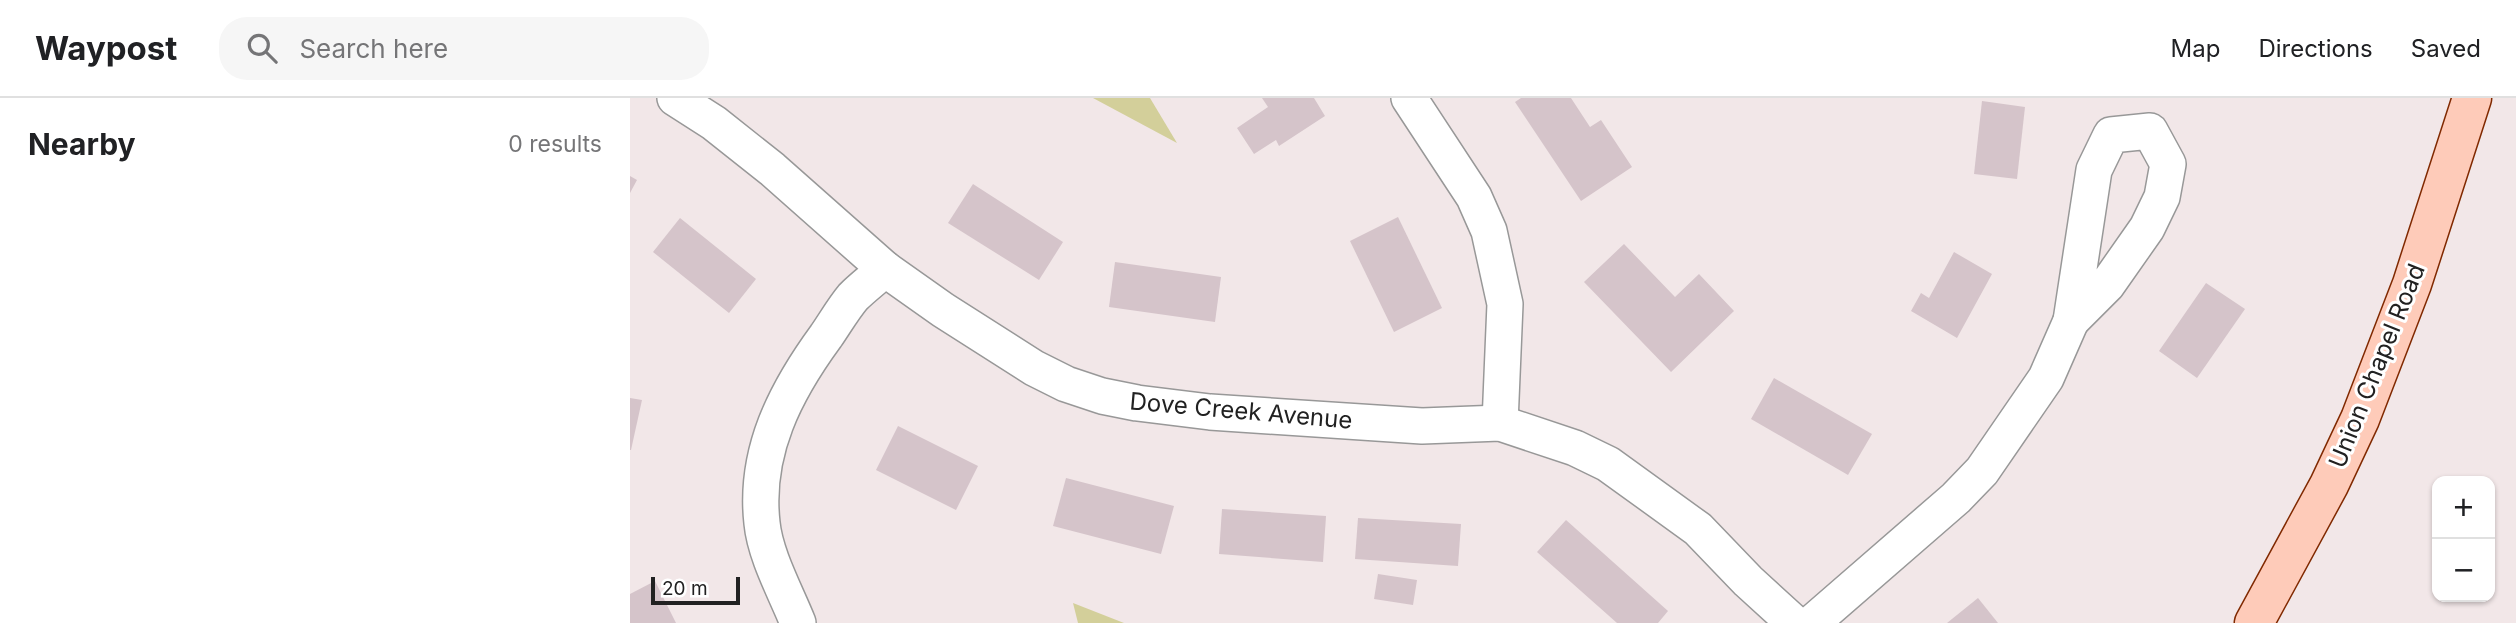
<!DOCTYPE html>
<html lang="en">
<head>
<meta charset="utf-8">
<style>
	body { margin:0; font-family:Inter,sans-serif; background:#f6f6f6; color:#202124 }
	.controls { position:absolute; right:21px; bottom:21px; display:grid; overflow:hidden; border-radius:14px; box-shadow:0 2px 5px #0004 }
	.controls button { width:63px; height:63px; display:grid; place-items:center; padding:0; border:0; border-bottom:2px solid #e0e0e0; background:#fff; color:#202124; font:35px sans-serif }
	.scale { position:absolute; left:21px; bottom:18px; width:89px; box-sizing:border-box; padding-left:7px; border:4px solid #212121; border-top:0; font-size:19px; line-height:24px; white-space:nowrap; color:#212121; -webkit-text-stroke:5px #fff; paint-order:stroke }
	.list { margin:0; padding:0; list-style:none }
	h2 { display:flex; justify-content:space-between; align-items:center; height:91px; margin:0; padding:0 28px; font-size:30px }
	h2 small { font-size:23px; font-weight:400; color:#757577 }
	.icon { flex:none; width:38px; height:38px; fill:none; stroke:currentColor; stroke-width:2; stroke-linecap:round; stroke-linejoin:round }
	.map { position:relative; flex:none; width:1886px; height:525px; overflow:hidden }
	header { display:flex; align-items:center; gap:42px; box-sizing:border-box; height:98px; padding:0 35px; background:#fff; border-bottom:2px solid #e0e0e0 }
	header strong { font-size:33px }
	nav { display:flex; gap:38px; margin-inline-start:auto; font-size:24px }
	.search { width:490px; height:63px; background:#f6f6f6; display:flex; align-items:center; gap:18px; box-sizing:border-box; padding:0 24px; border-radius:28px; color:#757577; font-size:26px }
	main { display:flex }
	aside { flex:1; background:#fff }
	.map>svg:first-child { display:block }
	.forest { fill:#d3cf9a }
	.building { fill:#d5c4ca }
	.lines { fill:none; stroke-linecap:round; stroke-linejoin:round }
	.street-casing { stroke:#989898; stroke-width:38 }
	.secondary-casing { stroke:#802900; stroke-width:41 }
	.street { stroke:#fff; stroke-width:35 }
	.secondary { stroke:#fecbb9; stroke-width:38 }
	.labels { text-anchor:middle; stroke-width:6; stroke-linejoin:round; paint-order:stroke }
	.street-label { font-size:24px; fill:#212121; stroke:#fff }
</style>
</head>
<body>
<header>
<strong>Waypost</strong>
<div class="search"><svg class="icon" aria-label="search" viewBox="0 0 24 24"><circle cx="10" cy="10" r="6"/><path d="M15 15l6 6"/></svg>Search here</div>
<nav><a>Map</a><a>Directions</a><a>Saved</a></nav>
</header>
<main>
<aside>
<h2>Nearby<small>0 results</small></h2>
<ul class="list">
</ul>
</aside>
<div class="map">
<svg width="1886" height="525" viewBox="0 0 1886 525">
	<rect width="100%" height="100%" fill="#f2e7e8"/>
	<g class="forest">
		<path d="M 463,0 L 520,0 L 547,45 Z"/>
		<path d="M 443,505 L 494,525 L 448,525 Z"/>
	</g>
	<g class="building">
		<path d="M 632,0 L 684,0 L 695,18 L 649,48 L 646,42 L 624,56 L 607,30 L 638,9 Z"/>
		<path d="M 891,0 L 941,0 L 960,29 L 971,22 L 1002,69 L 951,103 L 885,4 Z"/>
		<path d="M 1352,3 L 1395,9 L 1387,81 L 1344,76 Z"/>
		<path d="M 0,78 L 7,82 L 0,95 Z"/>
		<path d="M 343,86 L 433,144 L 409,182 L 318,125 Z"/>
		<path d="M 768,119 L 812,210 L 764,234 L 720,143 Z"/>
		<path d="M 50,120 L 126,181 L 99,215 L 23,154 Z"/>
		<path d="M 994,146 L 1045,199 L 1069,176 L 1104,213 L 1041,274 L 954,184 Z"/>
		<path d="M 1324,154 L 1362,176 L 1327,240 L 1281,213 L 1291,195 L 1299,200 Z"/>
		<path d="M 485,164 L 591,179 L 585,224 L 479,209 Z"/>
		<path d="M 1576,185 L 1615,211 L 1567,280 L 1529,253 Z"/>
		<path d="M 1144,280 L 1242,336 L 1218,377 L 1121,321 Z"/>
		<path d="M 0,300 L 12,302 L 1,352 L 0,352 Z"/>
		<path d="M 268,328 L 348,368 L 326,412 L 246,372 Z"/>
		<path d="M 436,380 L 544,408 L 531,456 L 423,428 Z"/>
		<path d="M 592,411 L 696,418 L 693,464 L 589,456 Z"/>
		<path d="M 728,420 L 831,426 L 828,468 L 725,461 Z"/>
		<path d="M 936,422 L 1038,513 L 1028,525 L 987,525 L 907,454 Z"/>
		<path d="M 748,476 L 787,482 L 783,507 L 744,501 Z"/>
		<path d="M 25,483 L 46,525 L 0,525 L 0,496 Z"/>
		<path d="M 1348,500 L 1368,525 L 1317,525 Z"/>
	</g>
	<g class="lines">
		<g class="street-casing">
			<g id="street">
				<path d="M 45,0 L 84,25 L 142,71 L 255,171 L 313,212 L 404,270 L 436,286 L 472,298 L 507,305 L 580,314 L 792,328 L 870,325 L 945,350 L 978,366 L 1068,431 L 1118,483 L 1164,525"/>
				<path d="M 779,0 L 844,99 L 859,133 L 875,206 L 870,325"/>
				<path d="M 1520,33 L 1538,66 L 1532,99 L 1517,130 L 1477,187 L 1441,223 L 1464,72 L 1481,37 Z"/>
				<path d="M 168,525 C 156,495 135,457 132,425 C 124,354 155,294 196,238 C 205,225 213,211 223,199 C 233,189 245,180 255,171"/>
				<path d="M 1182,525 L 1326,400 L 1352,373 L 1416,280 L 1441,223"/>
			</g>
		</g>
		<g class="secondary-casing">
			<path id="secondary" d="M 1624,525 L 1699,387 L 1730,321 L 1782,186 L 1842,0"/>
		</g>
		<use href="#street" class="street"/>
		<use href="#secondary" class="secondary"/>
	</g>
	<g class="labels">
		<g class="street-label">
			<text transform="translate(1747 268) rotate(-68)" y="8">Union Chapel Road</text>
			<text transform="translate(611 313) rotate(5)" y="8">Dove Creek Avenue</text>
		</g>
	</g>
</svg>
<div class="controls">
<button>+</button>
<button>−</button>
</div>
<div class="scale">20 m</div>
</div>
</main>
</body>
</html>
